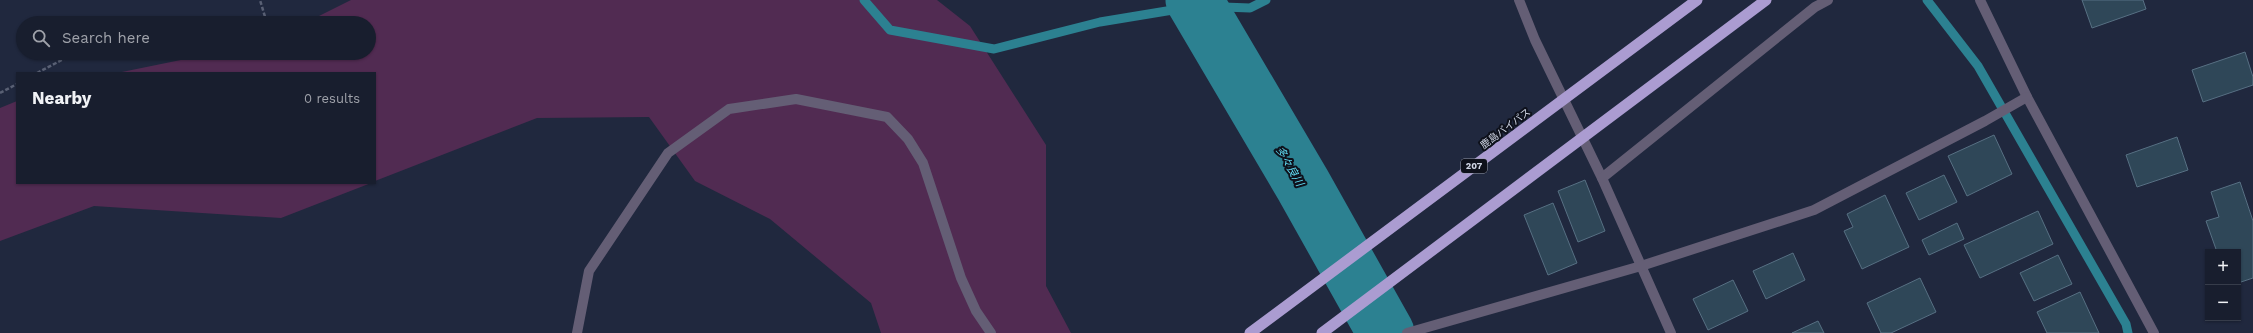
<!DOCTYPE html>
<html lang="en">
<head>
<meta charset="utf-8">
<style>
	body { margin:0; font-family:"Work Sans","Noto Sans JP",sans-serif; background:#212736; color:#f1f3f6 }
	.controls { position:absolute; right:12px; bottom:12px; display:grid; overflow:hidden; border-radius:0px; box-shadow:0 1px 3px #0004 }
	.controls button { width:36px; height:36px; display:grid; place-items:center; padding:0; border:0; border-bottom:1px solid #363c4a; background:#181e2e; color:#f1f3f6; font:20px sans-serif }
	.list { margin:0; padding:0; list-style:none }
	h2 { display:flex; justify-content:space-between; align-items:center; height:52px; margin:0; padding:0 16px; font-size:17px }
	h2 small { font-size:13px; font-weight:400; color:#9fa2aa }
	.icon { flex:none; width:22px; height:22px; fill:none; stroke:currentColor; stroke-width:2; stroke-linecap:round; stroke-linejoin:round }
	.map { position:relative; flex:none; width:2253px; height:333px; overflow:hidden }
	.search { position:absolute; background:#181e2e; box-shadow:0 1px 3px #0004; left:16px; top:16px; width:360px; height:44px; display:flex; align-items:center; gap:10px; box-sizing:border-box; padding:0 14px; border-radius:22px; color:#9fa2aa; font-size:15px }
	.panel { position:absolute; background:#181e2e; box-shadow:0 1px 3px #0004; left:16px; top:72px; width:360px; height:112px; border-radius:0px }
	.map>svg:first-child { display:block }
	.green { fill:#512b52 }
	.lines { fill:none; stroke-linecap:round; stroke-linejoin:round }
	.stream { stroke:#2c8191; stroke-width:9 }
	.river { stroke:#2c8191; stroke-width:57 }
	.building { fill:#2f4758; stroke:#577083 }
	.path { stroke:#596074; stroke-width:2.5; stroke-dasharray:4 2; stroke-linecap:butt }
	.minor { stroke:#645e75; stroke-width:10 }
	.trunk { stroke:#ab9cd1; stroke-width:11 }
	.labels { text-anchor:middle; stroke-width:4; stroke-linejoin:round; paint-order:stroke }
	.shield { fill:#0e111b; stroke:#969ba8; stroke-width:1 }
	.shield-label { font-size:9px; font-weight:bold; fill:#d0d6e5 }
	.street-label { font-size:10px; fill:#d0d6e5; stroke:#0e111b }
	.water-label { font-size:11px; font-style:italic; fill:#5fd9f0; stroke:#0e111b }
</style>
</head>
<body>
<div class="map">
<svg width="2253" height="333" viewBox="0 0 2253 333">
	<rect width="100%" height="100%" fill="#20283e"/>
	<g class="green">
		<path d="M 351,0 L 937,0 L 970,26 L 1046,145 L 1046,286 L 1071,333 L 881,333 L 871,303 L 770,219 L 695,181 L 649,117 L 537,118 L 375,181 L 375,73 L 117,73 L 215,53 L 369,53 L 369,23 L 305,23 Z"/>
		<path d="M 17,101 L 17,183 L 371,183 L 281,218 L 94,206 L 0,241 L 0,108 Z"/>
	</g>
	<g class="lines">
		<g class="stream">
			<path d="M 864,0 L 890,30 L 994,49 L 1100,22 L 1197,6 L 1250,8 L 1266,0"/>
			<path d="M 1927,0 L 1978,66 L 2126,324 L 2128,333"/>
		</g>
		<path class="river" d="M 1194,0 L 1303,185 L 1386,333"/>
	</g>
	<g class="building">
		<path d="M 2082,0 L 2143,0 L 2146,9 L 2092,28 Z"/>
		<path d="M 2245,52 L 2253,77 L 2253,85 L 2203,102 L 2192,70 Z"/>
		<path d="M 1994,135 L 2012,174 L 1967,196 L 1948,156 Z"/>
		<path d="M 2177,137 L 2188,170 L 2137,187 L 2126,155 Z"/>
		<path d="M 1944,175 L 1957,202 L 1919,220 L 1906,193 Z"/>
		<path d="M 1585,180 L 1605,231 L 1578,242 L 1558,191 Z"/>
		<path d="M 2240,182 L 2253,221 L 2253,278 L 2238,283 L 2238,252 L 2217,252 L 2206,221 L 2219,217 L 2211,192 Z"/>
		<path d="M 1885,195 L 1909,247 L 1862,269 L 1844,231 L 1853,227 L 1847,214 Z"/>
		<path d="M 1553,203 L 1577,263 L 1548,275 L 1524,215 Z"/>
		<path d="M 2038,211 L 2053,244 L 1980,278 L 1964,245 Z"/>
		<path d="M 1957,223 L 1964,239 L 1929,255 L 1922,240 Z"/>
		<path d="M 1793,253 L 1805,280 L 1766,299 L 1753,271 Z"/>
		<path d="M 2058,255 L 2072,284 L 2034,301 L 2020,273 Z"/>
		<path d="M 1920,278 L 1936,312 L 1891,333 L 1881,333 L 1867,303 Z"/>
		<path d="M 1733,280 L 1748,311 L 1708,330 L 1693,299 Z"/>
		<path d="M 2080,292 L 2099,333 L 2047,333 L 2037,312 Z"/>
		<path d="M 1818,321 L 1824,333 L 1792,333 Z"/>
	</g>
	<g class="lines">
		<g class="path">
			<path d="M 246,23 L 266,20 L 260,0"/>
			<path d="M 37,73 L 75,53"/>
			<path d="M 0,93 L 17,84"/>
		</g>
		<g class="minor">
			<path d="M 1519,0 L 1535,40 L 1602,178 L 1671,333"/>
			<path d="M 1980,0 L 2027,97 L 2154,333"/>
			<path d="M 1602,178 L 1815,7 L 1828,0"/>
			<path d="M 577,333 L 589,271 L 668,153 L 729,109 L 796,99 L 887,117 L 908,139 L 923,163 L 961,278 L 976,311 L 991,333"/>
			<path d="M 1407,333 L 1641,266 L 1814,210 L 1985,121 L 2027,97"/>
		</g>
		<g class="trunk">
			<path d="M 1250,333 L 1697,0"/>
			<path d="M 1322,333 L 1766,0"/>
		</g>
	</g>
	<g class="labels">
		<rect class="shield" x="1461" y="159" width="26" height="14" rx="3"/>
		<g class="shield-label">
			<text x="1474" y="169">207</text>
		</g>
		<g class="street-label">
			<text transform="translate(1505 128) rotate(-37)" y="4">鹿島バイパス</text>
		</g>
		<g class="water-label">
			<text transform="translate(1290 166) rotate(60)" y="4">多々良川</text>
		</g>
	</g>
</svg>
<div class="controls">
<button>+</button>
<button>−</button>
</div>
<div class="search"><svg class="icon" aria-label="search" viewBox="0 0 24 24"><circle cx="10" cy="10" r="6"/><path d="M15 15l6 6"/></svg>Search here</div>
<section class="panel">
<h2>Nearby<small>0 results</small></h2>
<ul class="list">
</ul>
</section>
</div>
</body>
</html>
